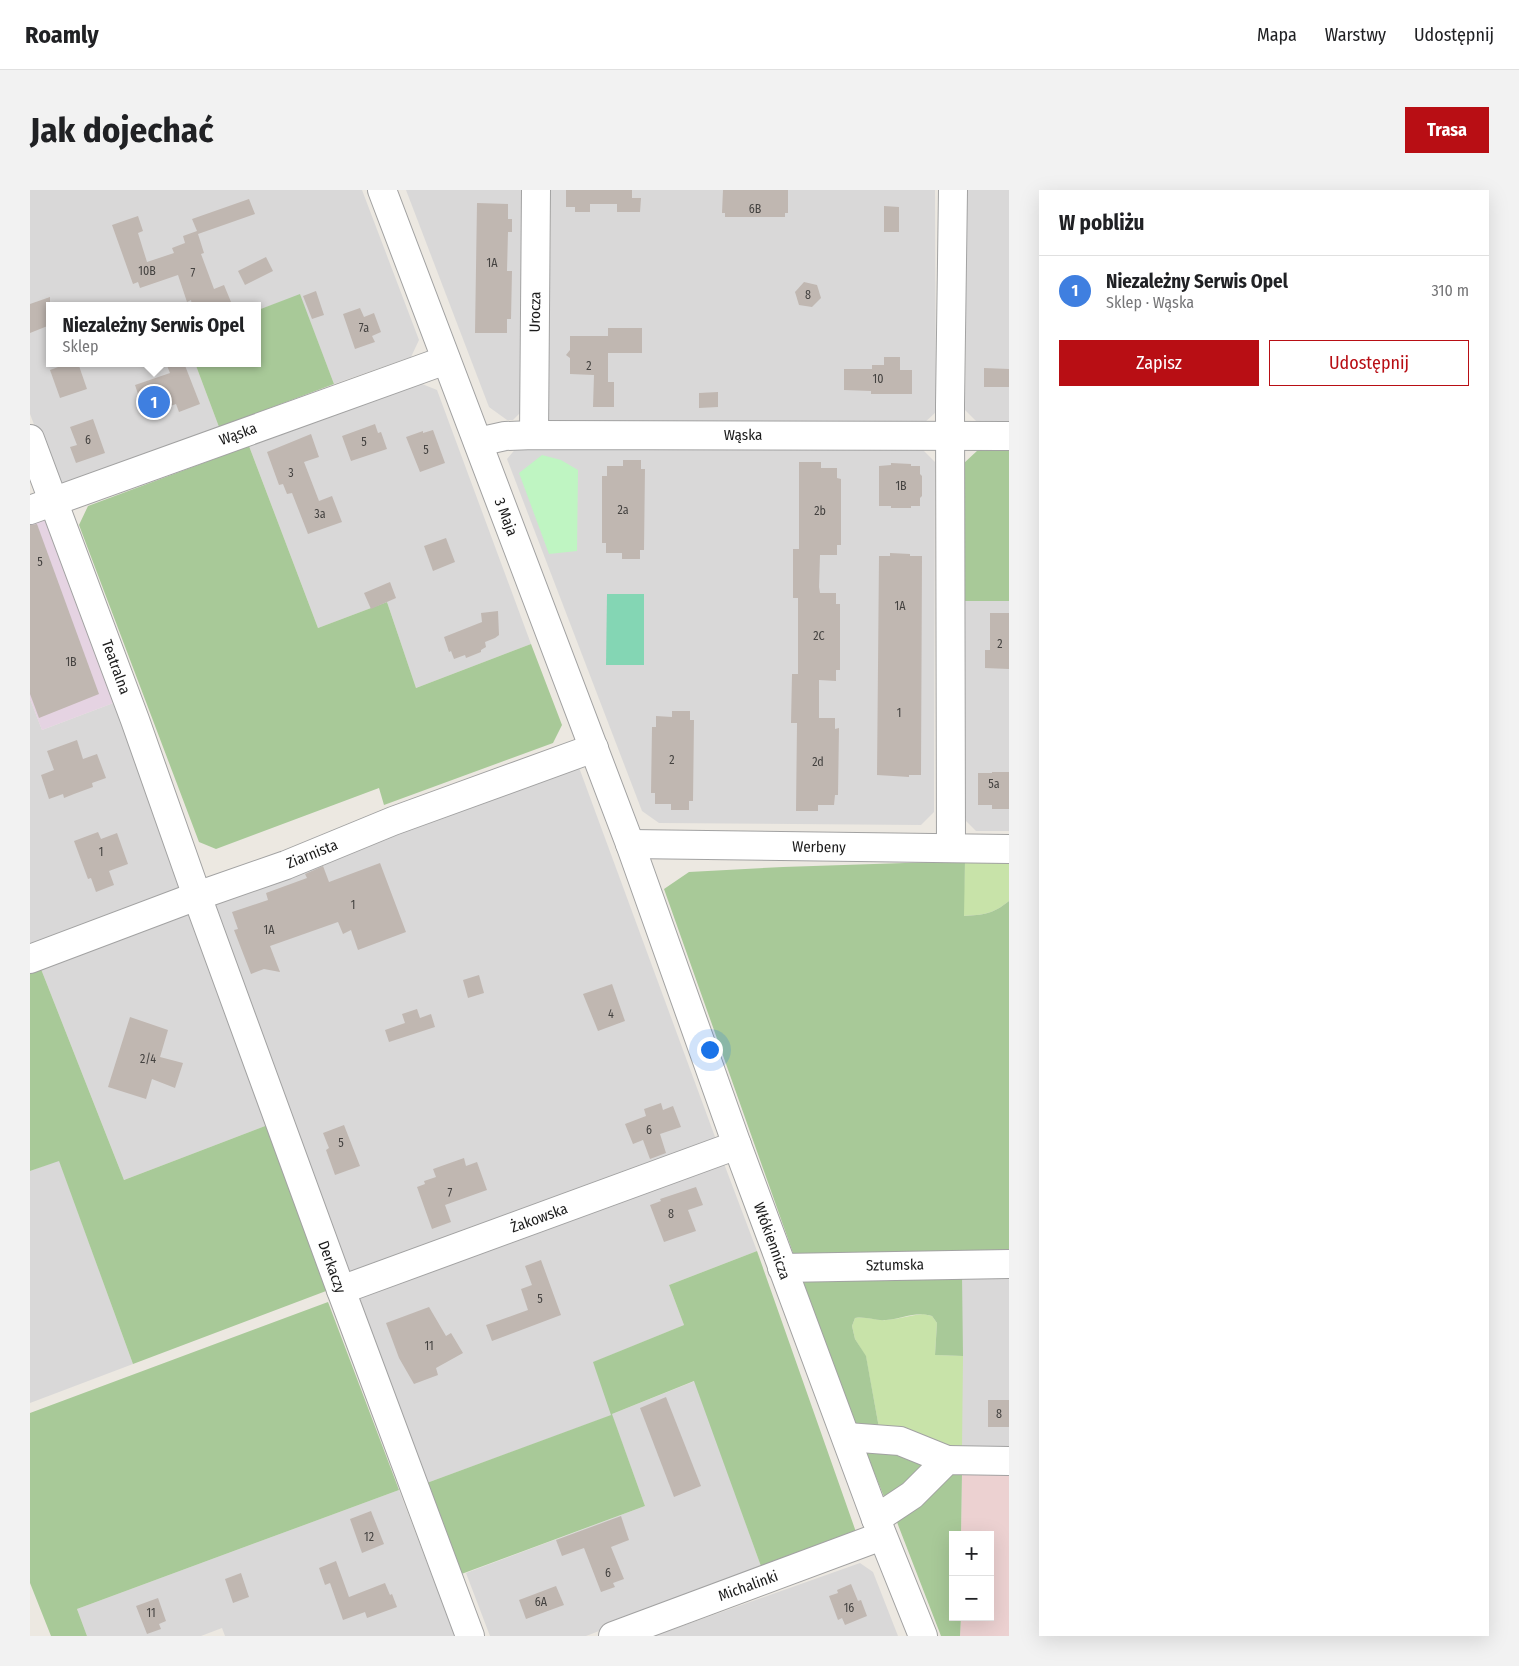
<!DOCTYPE html>
<html lang="pl">
<head>
<meta charset="utf-8">
<style>
	body { margin:0; font-family:"Fira Sans Condensed",sans-serif; background:#f2f2f2; color:#202124 }
	.controls { position:absolute; right:15px; bottom:15px; display:grid; overflow:hidden; border-radius:0px; box-shadow:0 5px 20px #0002 }
	.controls button { width:45px; height:45px; display:grid; place-items:center; padding:0; border:0; border-bottom:1px solid #e0e0e0; background:#fff; color:#202124; font:25px sans-serif }
	.you { position:absolute; left:679px; top:859px; width:18px; height:18px; margin:-12px; border:4px solid #fff; border-radius:50%; background:#1a73e8; box-shadow:0 0 0 8px #1a73e833 }
	.badge { display:grid; place-items:center; width:32px; height:32px; border-radius:50%; background:#b80e14; color:#fff; font-size:16px; font-weight:700 }
	.pin { position:absolute; translate:-50% -50%; border:2px solid #fff; box-shadow:0 1px 5px #0006 }
	.popup { position:absolute; left:16px; top:112px; width:215px; height:65px; box-sizing:border-box; display:grid; place-content:center; border-radius:0px; background:#fff; filter:drop-shadow(0 1px 4px #0005); font-size:16px; white-space:nowrap; color:#757577 }
	.popup b { font-size:19px; color:#202124 }
	.popup::after { content:''; position:absolute; left:50%; top:100%; margin-left:-10px; border:10px solid transparent; border-top-color:#fff }
	.list { margin:0; padding:0; list-style:none }
	h2 { display:flex; justify-content:space-between; align-items:center; height:65px; margin:0; padding:0 20px; font-size:21px }
	h2 small { font-size:16px; font-weight:400; color:#757577 }
	.list li { display:grid; grid-template-columns:32px 1fr auto; gap:15px; align-items:center; box-sizing:border-box; height:70px; padding:0 20px; border-top:1px solid #e0e0e0 }
	.list b { display:block; font-size:19px; white-space:nowrap }
	.list p { margin:0; font-size:16px; white-space:nowrap; color:#757577 }
	.list em { font-size:16px; font-style:normal; color:#757577 }
	.actions { display:flex; gap:10px; padding:15px 20px }
	.actions a { flex:1; padding:11px 0; border:1px solid #b80e14; border-radius:0px; text-align:center; font-size:18px; color:#b80e14 }
	.actions .main { background:#b80e14; color:#fff }
	.map { position:relative; flex:none; width:979px; height:1446px; overflow:hidden; border-radius:0px }
	header { display:flex; align-items:center; gap:30px; box-sizing:border-box; height:70px; padding:0 25px; background:#fff; border-bottom:1px solid #e0e0e0 }
	header strong { font-size:24px }
	nav { display:flex; gap:28px; margin-inline-start:auto; font-size:18px }
	.intro { display:flex; align-items:center; justify-content:space-between; box-sizing:border-box; height:120px; padding:0 30px }
	h1 { margin:0; font-size:35px }
	.button { padding:12px 22px; border-radius:0px; background:#b80e14; color:#fff; font-size:18px; font-weight:700 }
	main { display:flex; gap:30px; padding:0 30px }
	aside { flex:1; background:#fff; border-radius:0px; box-shadow:0 5px 20px #0002 }
	.map>svg:first-child { display:block }
	.residential { fill:#d9d8d8 }
	.commercial { fill:#ecd1d1 }
	.industrial { fill:#e5d3e2 }
	.grass { fill:#c8e3a9 }
	.forest { fill:#a8c998 }
	.park { fill:#bff5c2 }
	.pitch { fill:#84d6b4 }
	.building { fill:#c0b7b1 }
	.lines { fill:none; stroke-linecap:round; stroke-linejoin:round }
	.minor-casing { stroke:#a2a2a2; stroke-width:30 }
	.minor { stroke:#fff; stroke-width:28 }
	.labels { text-anchor:middle; stroke-width:4.5; stroke-linejoin:round; paint-order:stroke }
	.number-label { font-size:12px; fill:#444240 }
	.street-label { font-size:15px; fill:#1b1b1b; stroke:#fff }
</style>
</head>
<body>
<header>
<strong>Roamly</strong>
<nav><a>Mapa</a><a>Warstwy</a><a>Udostępnij</a></nav>
</header>
<div class="intro"><h1>Jak dojechać</h1><a class="button">Trasa</a></div>
<main>
<div class="map">
<svg width="979" height="1446" viewBox="0 0 979 1446">
	<rect width="100%" height="100%" fill="#ece8e1"/>
	<g class="residential">
		<path d="M 0,0 L 332,0 L 389,150 L 381,167 L 304,194 L 270,105 L 228,120 L 228,116 L 20,116 L 20,173 L 165,173 L 189,237 L 27,295 L 0,224 Z"/>
		<path d="M 376,0 L 499,0 L 496,217 L 483,230 L 477,230 L 459,217 Z"/>
		<path d="M 521,0 L 905,0 L 906,222 L 893,234 L 518,233 Z"/>
		<path d="M 937,0 L 979,0 L 979,233 L 948,233 L 935,220 Z"/>
		<path d="M 387,192 L 407,200 L 501,454 L 386,498 L 357,412 L 288,438 L 219,256 L 229,247 Z"/>
		<path d="M 488,256 L 892,259 L 905,272 L 904,622 L 891,635 L 629,633 L 612,621 L 477,269 Z"/>
		<path d="M 933,411 L 979,411 L 979,641 L 946,641 L 932,627 Z"/>
		<path d="M 0,509 L 12,540 L 86,512 L 153,692 L 146,703 L 0,759 Z"/>
		<path d="M 547,572 L 688,955 L 318,1091 L 176,713 Z"/>
		<path d="M 161,718 L 243,933 L 94,990 L 9,774 Z"/>
		<path d="M 29,970 L 103,1174 L 0,1213 L 0,981 Z"/>
		<path d="M 693,971 L 727,1061 L 639,1095 L 654,1135 L 564,1172 L 582,1224 L 665,1191 L 732,1379 L 556,1446 L 460,1446 L 436,1383 L 615,1316 L 582,1225 L 394,1294 L 323,1104 Z"/>
		<path d="M 932,1085 L 979,1085 L 979,1260 L 932,1259 Z"/>
		<path d="M 369,1300 L 425,1446 L 195,1446 L 192,1438 L 171,1446 L 57,1446 L 47,1419 Z"/>
		<path d="M 830,1373 L 843,1382 L 868,1446 L 624,1446 Z"/>
	</g>
	<path class="commercial" d="M 932,1283 L 979,1283 L 979,1446 L 930,1446 L 931,1427 L 960,1427 L 960,1345 L 931,1345 Z"/>
	<path class="industrial" d="M 18,321 L 86,512 L 12,540 L 0,509 L 0,327 Z"/>
	<g class="grass">
		<path d="M 935,671 L 979,672 L 979,711 C 963,724 953,725 933,726 Z"/>
		<path d="M 893,1124 L 902,1126 L 907,1133 L 905,1165 L 933,1166 L 932,1259 L 908,1259 L 849,1238 L 836,1167 L 825,1149 L 822,1136 L 825,1128 C 836,1126 846,1131 857,1130 C 869,1129 881,1125 893,1124 Z"/>
	</g>
	<g class="forest">
		<path d="M 270,104 L 304,194 L 189,237 L 165,173 L 228,173 L 228,120 Z"/>
		<path d="M 219,256 L 288,438 L 357,412 L 386,498 L 501,454 L 532,535 L 523,553 L 354,615 L 349,598 L 186,659 L 169,652 L 49,335 L 58,316 Z"/>
		<path d="M 948,260 L 979,260 L 979,411 L 933,411 L 933,274 Z"/>
		<path d="M 935,671 L 934,726 C 953,725 963,724 979,711 L 979,1068 L 763,1063 L 634,699 L 659,682 L 753,677 Z"/>
		<path d="M 9,774 L 94,990 L 243,933 L 304,1098 L 103,1174 L 29,971 L 0,981 L 0,778 Z"/>
		<path d="M 727,1061 L 826,1342 L 732,1379 L 664,1191 L 582,1224 L 615,1316 L 426,1386 L 394,1294 L 581,1225 L 563,1172 L 654,1135 L 639,1095 Z"/>
		<path d="M 770,1084 L 932,1085 L 933,1166 L 905,1165 L 907,1133 L 902,1126 C 885,1121 873,1129 856,1130 C 845,1131 836,1126 825,1128 L 822,1136 L 825,1149 L 836,1166 L 849,1238 L 825,1239 Z"/>
		<path d="M 298,1112 L 369,1300 L 47,1419 L 57,1446 L 21,1446 L 0,1393 L 0,1223 Z"/>
		<path d="M 832,1253 L 903,1271 L 857,1314 Z"/>
		<path d="M 932,1283 L 931,1345 L 923,1345 L 923,1427 L 931,1427 L 930,1446 L 911,1446 L 865,1327 L 912,1285 Z"/>
	</g>
	<path class="park" d="M 512,265 L 531,270 L 548,280 L 547,361 L 519,364 L 489,283 Z"/>
	<path class="pitch" d="M 577,404 L 614,404 L 614,475 L 576,475 Z"/>
	<g class="building">
		<path d="M 536,0 L 602,0 L 602,8 L 611,8 L 610,22 L 587,22 L 587,14 L 560,14 L 560,22 L 545,22 L 545,17 L 536,17 Z"/>
		<path d="M 693,0 L 758,0 L 758,23 L 755,23 L 755,27 L 695,27 L 695,23 L 692,23 Z"/>
		<path d="M 219,9 L 225,24 L 168,44 L 174,63 L 171,64 L 184,99 L 194,95 L 201,112 L 189,116 L 162,116 L 161,110 L 157,112 L 148,85 L 110,98 L 108,92 L 103,94 L 82,35 L 108,26 L 113,41 L 108,43 L 117,72 L 144,63 L 142,58 L 155,53 L 153,46 L 167,41 L 162,29 Z"/>
		<path d="M 447,13 L 478,14 L 478,29 L 482,29 L 482,42 L 478,42 L 477,81 L 482,81 L 481,129 L 477,129 L 477,143 L 445,143 Z"/>
		<path d="M 854,16 L 869,17 L 869,42 L 854,42 Z"/>
		<path d="M 236,67 L 243,81 L 215,95 L 208,81 Z"/>
		<path d="M 774,92 L 787,95 L 791,108 L 782,117 L 769,115 L 765,102 Z"/>
		<path d="M 286,101 L 294,125 L 282,129 L 273,106 Z"/>
		<path d="M 20,107 L 20,135 L 0,143 L 0,114 Z"/>
		<path d="M 330,118 L 334,127 L 344,123 L 351,142 L 342,146 L 345,152 L 325,159 L 313,124 Z"/>
		<path d="M 578,138 L 612,138 L 612,163 L 578,163 L 578,192 L 584,192 L 584,217 L 563,217 L 564,185 L 540,184 L 540,168 L 536,165 L 540,160 L 540,146 L 578,146 Z"/>
		<path d="M 854,167 L 870,167 L 870,180 L 882,180 L 882,204 L 841,204 L 841,201 L 814,200 L 814,179 L 842,179 L 842,175 L 854,175 Z"/>
		<path d="M 39,173 L 48,173 L 57,199 L 30,208 L 20,180 Z"/>
		<path d="M 136,173 L 154,173 L 170,214 L 149,222 L 146,214 L 115,225 L 105,195 L 140,183 Z"/>
		<path d="M 954,178 L 979,179 L 979,197 L 954,197 Z"/>
		<path d="M 688,202 L 688,217 L 669,218 L 669,203 Z"/>
		<path d="M 63,229 L 75,263 L 46,273 L 40,257 L 47,255 L 40,237 Z"/>
		<path d="M 345,234 L 348,243 L 351,242 L 357,259 L 321,271 L 312,246 Z"/>
		<path d="M 403,240 L 415,273 L 390,282 L 376,247 L 393,241 L 393,243 Z"/>
		<path d="M 281,244 L 289,267 L 274,272 L 289,311 L 302,306 L 312,332 L 278,344 L 262,303 L 257,304 L 253,294 L 249,295 L 237,262 Z"/>
		<path d="M 593,270 L 611,270 L 611,279 L 615,279 L 614,360 L 610,360 L 610,369 L 592,369 L 592,363 L 576,363 L 576,353 L 572,353 L 572,286 L 577,286 L 577,276 L 593,276 Z"/>
		<path d="M 769,272 L 791,272 L 791,278 L 807,278 L 807,288 L 811,289 L 811,355 L 807,355 L 807,365 L 790,365 L 789,397 L 790,403 L 806,403 L 806,414 L 810,414 L 810,480 L 806,480 L 806,491 L 789,490 L 789,528 L 805,528 L 805,539 L 809,538 L 808,605 L 805,605 L 804,615 L 788,615 L 788,621 L 766,621 L 767,533 L 761,533 L 762,484 L 768,484 L 768,408 L 763,408 L 763,359 L 769,359 Z"/>
		<path d="M 861,273 L 881,274 L 881,276 L 890,276 L 890,284 L 892,286 L 892,306 L 890,308 L 890,316 L 881,316 L 881,318 L 861,318 L 861,316 L 849,316 L 849,276 L 861,275 Z"/>
		<path d="M 7,334 L 69,504 L 9,528 L 0,504 L 0,335 Z"/>
		<path d="M 416,348 L 425,372 L 403,381 L 394,356 Z"/>
		<path d="M 860,363 L 880,364 L 880,366 L 892,366 L 891,585 L 879,585 L 879,587 L 847,585 L 849,366 L 860,366 Z"/>
		<path d="M 360,392 L 366,408 L 341,419 L 334,403 Z"/>
		<path d="M 468,421 L 469,445 L 465,448 L 455,452 L 456,457 L 451,460 L 451,462 L 436,468 L 435,465 L 424,469 L 421,461 L 419,462 L 414,447 L 452,432 L 451,423 Z"/>
		<path d="M 960,423 L 979,423 L 979,479 L 955,478 L 955,460 L 960,460 Z"/>
		<path d="M 642,521 L 660,521 L 660,530 L 664,530 L 663,611 L 659,611 L 659,620 L 641,620 L 641,614 L 625,614 L 625,603 L 621,603 L 622,537 L 626,537 L 626,526 L 642,527 Z"/>
		<path d="M 47,550 L 53,569 L 67,564 L 76,588 L 62,593 L 63,597 L 44,604 L 34,608 L 33,604 L 19,609 L 11,585 L 24,580 L 17,561 Z"/>
		<path d="M 962,582 L 979,582 L 979,619 L 962,619 L 962,615 L 948,615 L 948,583 L 962,583 Z"/>
		<path d="M 68,642 L 71,649 L 87,643 L 98,674 L 79,681 L 84,695 L 66,702 L 61,688 L 58,689 L 44,651 Z"/>
		<path d="M 350,673 L 376,742 L 328,760 L 321,740 L 313,744 L 308,732 L 240,756 L 250,782 L 234,779 L 221,784 L 204,740 L 208,739 L 202,722 L 238,710 L 236,703 L 277,688 L 275,684 L 293,676 L 299,692 Z"/>
		<path d="M 449,785 L 454,803 L 438,808 L 433,790 Z"/>
		<path d="M 582,794 L 595,831 L 568,841 L 553,804 Z"/>
		<path d="M 387,819 L 390,828 L 401,824 L 405,837 L 359,852 L 355,840 L 375,833 L 372,824 Z"/>
		<path d="M 100,827 L 138,840 L 130,867 L 153,873 L 145,898 L 122,889 L 116,909 L 78,897 Z"/>
		<path d="M 631,913 L 633,920 L 643,916 L 651,937 L 630,944 L 636,963 L 620,969 L 613,950 L 603,954 L 595,934 L 616,926 L 614,919 Z"/>
		<path d="M 314,935 L 330,976 L 305,985 L 296,960 L 299,958 L 293,943 Z"/>
		<path d="M 434,968 L 436,976 L 447,972 L 457,1000 L 415,1015 L 421,1032 L 402,1039 L 387,997 L 395,994 L 394,991 L 406,987 L 403,979 Z"/>
		<path d="M 666,997 L 673,1015 L 658,1020 L 666,1041 L 634,1052 L 620,1015 L 631,1011 L 630,1009 Z"/>
		<path d="M 511,1070 L 531,1125 L 462,1151 L 456,1135 L 498,1120 L 491,1099 L 502,1095 L 495,1076 Z"/>
		<path d="M 399,1117 L 416,1146 L 421,1143 L 433,1163 L 406,1178 L 408,1185 L 384,1194 L 369,1168 L 356,1133 Z"/>
		<path d="M 636,1207 L 671,1296 L 644,1307 L 610,1218 Z"/>
		<rect x="958" y="1210" width="21" height="27"/>
		<path d="M 341,1321 L 354,1354 L 332,1363 L 320,1329 Z"/>
		<path d="M 591,1326 L 599,1350 L 581,1357 L 594,1389 L 583,1393 L 585,1397 L 571,1402 L 554,1358 L 532,1366 L 526,1350 Z"/>
		<path d="M 306,1371 L 319,1407 L 355,1393 L 360,1405 L 362,1404 L 367,1417 L 337,1428 L 335,1422 L 313,1430 L 300,1393 L 295,1395 L 289,1378 Z"/>
		<path d="M 211,1383 L 219,1407 L 203,1413 L 195,1389 Z"/>
		<path d="M 821,1394 L 828,1411 L 831,1410 L 837,1426 L 815,1435 L 812,1428 L 808,1430 L 799,1406 L 808,1403 L 807,1400 Z"/>
		<path d="M 526,1396 L 534,1415 L 496,1429 L 489,1410 Z"/>
		<path d="M 128,1408 L 136,1431 L 129,1434 L 131,1439 L 117,1444 L 106,1416 Z"/>
	</g>
	<g class="lines">
		<g class="minor-casing">
			<g id="minor">
				<path d="M 352,0 L 600,654 L 707,955 L 846,1329 L 893,1446"/>
				<path d="M 504,245 L 506,0"/>
				<path d="M 0,249 L 105,530 L 167,706 L 311,1100 L 440,1446"/>
				<path d="M 448,252 L 475,246 L 504,245 L 979,246"/>
				<path d="M 0,320 L 416,170"/>
				<path d="M 600,654 L 979,659"/>
				<path d="M 921,658 L 920,215 L 923,0"/>
				<path d="M 0,769 L 167,706 L 256,675 L 363,631 L 564,558"/>
				<path d="M 752,1078 L 979,1074"/>
				<path d="M 311,1100 L 707,955"/>
				<path d="M 817,1247 L 870,1251 L 917,1270"/>
				<path d="M 846,1329 L 882,1305 L 917,1270 L 979,1271"/>
				<path d="M 583,1446 L 852,1346"/>
			</g>
		</g>
		<use href="#minor" class="minor"/>
	</g>
	<g class="labels">
		<g class="number-label">
			<text x="725" y="23">6B</text>
			<text x="462" y="77">1A</text>
			<text x="117" y="85">10B</text>
			<text x="163" y="87">7</text>
			<text x="778" y="109">8</text>
			<text x="334" y="142">7a</text>
			<text x="559" y="180">2</text>
			<text x="848" y="193">10</text>
			<text x="58" y="254">6</text>
			<text x="334" y="256">5</text>
			<text x="396" y="264">5</text>
			<text x="261" y="287">3</text>
			<text x="871" y="300">1B</text>
			<text x="593" y="324">2a</text>
			<text x="790" y="325">2b</text>
			<text x="290" y="328">3a</text>
			<text x="10" y="376">5</text>
			<text x="870" y="420">1A</text>
			<text x="789" y="450">2C</text>
			<text x="970" y="458">2</text>
			<text x="41" y="476">1B</text>
			<text x="869" y="527">1</text>
			<text x="642" y="574">2</text>
			<text x="788" y="576">2d</text>
			<text x="964" y="598">5a</text>
			<text x="71" y="666">1</text>
			<text x="323" y="719">1</text>
			<text x="239" y="744">1A</text>
			<text x="581" y="828">4</text>
			<text x="118" y="873">2/4</text>
			<text x="619" y="944">6</text>
			<text x="311" y="957">5</text>
			<text x="420" y="1007">7</text>
			<text x="641" y="1028">8</text>
			<text x="510" y="1113">5</text>
			<text x="399" y="1160">11</text>
			<text x="969" y="1228">8</text>
			<text x="339" y="1351">12</text>
			<text x="578" y="1387">6</text>
			<text x="511" y="1416">6A</text>
			<text x="819" y="1422">16</text>
			<text x="121" y="1427">11</text>
		</g>
		<g class="street-label">
			<text transform="translate(505 122) rotate(-89)" y="5">Urocza</text>
			<text transform="translate(208 244) rotate(-20)" y="5">Wąska</text>
			<text x="713" y="250">Wąska</text>
			<text transform="translate(476 327) rotate(69)" y="5">3 Maja</text>
			<text transform="translate(86 477) rotate(70)" y="5">Teatralna</text>
			<text transform="translate(789 657) rotate(1)" y="5">Werbeny</text>
			<text transform="translate(282 664) rotate(-22)" y="5">Ziarnista</text>
			<text transform="translate(509 1028) rotate(-20)" y="5">Żakowska</text>
			<text transform="translate(742 1051) rotate(70)" y="5">Włókiennicza</text>
			<text transform="translate(865 1075) rotate(-1)" y="5">Sztumska</text>
			<text transform="translate(302 1077) rotate(70)" y="5">Derkaczy</text>
			<text transform="translate(718 1396) rotate(-20)" y="5">Michalinki</text>
		</g>
	</g>
</svg>
<div class="controls">
<button>+</button>
<button>−</button>
</div>
<div class="you"></div>
<div class="pin badge" style="left:124px;top:212px;background:#3f7fe0">1</div>
<div class="popup"><b>Niezależny Serwis Opel</b>Sklep</div>
</div>
<aside>
<h2>W pobliżu<small></small></h2>
<ul class="list">
<li><span class="badge" style="background:#3f7fe0">1</span><div><b>Niezależny Serwis Opel</b><p>Sklep · Wąska</p></div><em>310 m</em></li>
</ul>
<div class="actions"><a class="main">Zapisz</a><a>Udostępnij</a></div>
</aside>
</main>
</body>
</html>
